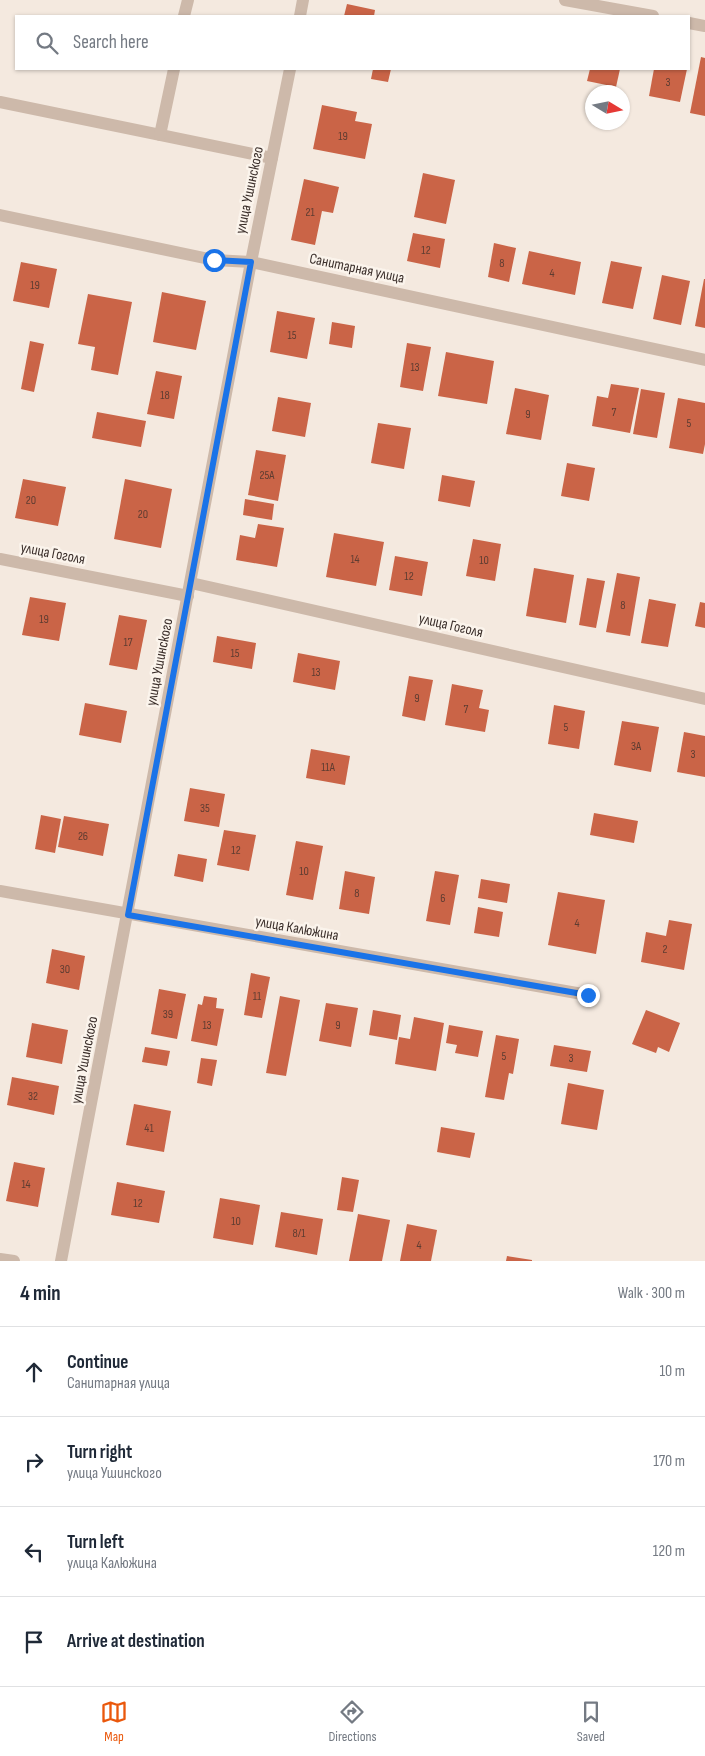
<!DOCTYPE html>
<html lang="en">
<head>
<meta charset="utf-8">
<style>
	body { margin:0; font-family:"Sofia Sans Condensed",sans-serif; background:#f6f6f7; color:#1f2937 }
	.compass { position:absolute; left:585px; top:85px; width:45px; height:45px; border-radius:50%; background:#fff; box-shadow:0 1px 4px #0004; rotate:100deg }
	.stop { position:absolute; width:15px; height:15px; margin:-11px; border:4px solid #1a73e8; border-radius:50%; background:#fff }
	.stop.end { background:#1a73e8; border-color:#fff; box-shadow:0 1px 5px #0008 }
	.list { margin:0; padding:0; list-style:none }
	h2 { display:flex; justify-content:space-between; align-items:center; height:65px; margin:0; padding:0 20px; font-size:21px }
	h2 small { font-size:16px; font-weight:400; color:#747a83 }
	.list li { display:grid; grid-template-columns:32px 1fr auto; gap:15px; align-items:center; box-sizing:border-box; height:90px; padding:0 20px; border-top:1px solid #e0e1e3 }
	.list b { display:block; font-size:19px; white-space:nowrap }
	.list p { margin:0; font-size:16px; white-space:nowrap; color:#747a83 }
	.list em { font-size:16px; font-style:normal; color:#747a83 }
	.icon { flex:none; width:28px; height:28px; fill:none; stroke:currentColor; stroke-width:2; stroke-linecap:round; stroke-linejoin:round }
	.map { position:relative; flex:none; width:705px; height:1261px; overflow:hidden }
	.search { position:absolute; background:#fff; box-shadow:0 1px 4px #0004; left:15px; right:15px; top:15px; height:55px; display:flex; align-items:center; gap:12px; box-sizing:border-box; padding:0 18px; border-radius:0px; color:#747a83; font-size:19px }
	.sheet { height:425px; background:#fff }
	nav { display:flex; justify-content:space-around; align-items:center; box-sizing:border-box; height:70px; border-top:1px solid #e0e1e3; background:#fff; font-size:14px; color:#747a83 }
	nav a { display:grid; justify-items:center; gap:2px }
	nav .on { color:#ea580c }
	.map>svg:first-child { display:block }
	.building { fill:#ca6447 }
	.lines { fill:none; stroke-linecap:round; stroke-linejoin:round }
	.service { stroke:#cdb9aa; stroke-width:12 }
	.minor { stroke:#cdb9aa; stroke-width:12 }
	.route { stroke:#1a73e8; stroke-width:6 }
	.labels { text-anchor:middle; stroke-width:5; stroke-linejoin:round; paint-order:stroke }
	.number-label { font-size:12px; fill:#5e3c31 }
	.street-label { font-size:15px; fill:#3a2e2a; stroke:#fbf4ec }
</style>
</head>
<body>
<div class="map">
<svg width="705" height="1261" viewBox="0 0 705 1261">
	<rect width="100%" height="100%" fill="#f4e9df"/>
	<g class="building">
		<path d="M 347,4 L 375,10 L 374,16 L 344,16 Z"/>
		<path d="M 701,57 L 705,58 L 705,116 L 690,113 Z"/>
		<path d="M 373,69 L 391,69 L 388,82 L 371,79 Z"/>
		<path d="M 590,69 L 620,69 L 616,87 L 587,81 Z"/>
		<path d="M 654,69 L 687,69 L 680,102 L 649,96 Z"/>
		<path d="M 322,105 L 357,112 L 355,121 L 372,124 L 365,159 L 313,149 Z"/>
		<path d="M 423,173 L 455,180 L 446,224 L 414,217 Z"/>
		<path d="M 304,179 L 339,187 L 333,213 L 322,211 L 315,245 L 291,240 Z"/>
		<path d="M 413,233 L 445,239 L 440,268 L 407,261 Z"/>
		<path d="M 494,243 L 516,248 L 509,282 L 488,277 Z"/>
		<path d="M 529,251 L 581,262 L 575,295 L 522,284 Z"/>
		<path d="M 611,261 L 642,267 L 633,309 L 602,303 Z"/>
		<path d="M 21,262 L 57,269 L 49,308 L 13,301 Z"/>
		<path d="M 662,275 L 690,281 L 681,325 L 653,319 Z"/>
		<path d="M 704,279 L 705,279 L 705,328 L 695,326 Z"/>
		<path d="M 162,292 L 206,301 L 196,350 L 153,342 Z"/>
		<path d="M 88,294 L 132,302 L 118,375 L 91,370 L 95,347 L 78,344 Z"/>
		<path d="M 277,311 L 315,318 L 307,359 L 270,352 Z"/>
		<path d="M 332,322 L 355,326 L 352,348 L 329,344 Z"/>
		<path d="M 30,341 L 44,344 L 34,392 L 21,389 Z"/>
		<path d="M 407,343 L 431,347 L 423,391 L 400,387 Z"/>
		<path d="M 446,352 L 494,361 L 487,404 L 438,396 Z"/>
		<path d="M 156,371 L 182,376 L 174,419 L 147,414 Z"/>
		<path d="M 611,384 L 639,388 L 630,433 L 592,426 L 597,396 L 608,398 Z"/>
		<path d="M 515,388 L 549,395 L 541,440 L 506,434 Z"/>
		<path d="M 641,389 L 665,393 L 657,438 L 633,434 Z"/>
		<path d="M 278,397 L 311,403 L 305,437 L 272,431 Z"/>
		<path d="M 678,398 L 705,403 L 705,444 L 703,454 L 669,448 Z"/>
		<path d="M 97,412 L 146,421 L 141,447 L 92,438 Z"/>
		<path d="M 378,423 L 411,428 L 404,469 L 371,463 Z"/>
		<path d="M 256,450 L 286,455 L 278,501 L 248,495 Z"/>
		<path d="M 567,463 L 595,468 L 589,501 L 561,496 Z"/>
		<path d="M 442,475 L 475,481 L 470,507 L 438,501 Z"/>
		<path d="M 23,479 L 66,487 L 58,526 L 15,518 Z"/>
		<path d="M 125,479 L 172,489 L 161,548 L 114,539 Z"/>
		<path d="M 245,499 L 274,504 L 272,520 L 243,515 Z"/>
		<path d="M 258,524 L 284,528 L 277,567 L 236,560 L 240,535 L 255,538 Z"/>
		<path d="M 334,533 L 384,542 L 376,586 L 326,577 Z"/>
		<path d="M 473,539 L 501,544 L 495,581 L 466,576 Z"/>
		<path d="M 395,556 L 428,562 L 422,596 L 389,590 Z"/>
		<path d="M 534,568 L 574,575 L 566,623 L 526,616 Z"/>
		<path d="M 617,573 L 640,577 L 630,636 L 606,632 Z"/>
		<path d="M 587,578 L 605,581 L 596,628 L 579,625 Z"/>
		<path d="M 30,597 L 66,603 L 59,641 L 22,635 Z"/>
		<path d="M 649,599 L 676,604 L 668,647 L 641,643 Z"/>
		<path d="M 700,602 L 705,603 L 705,628 L 695,626 Z"/>
		<path d="M 119,615 L 147,620 L 137,670 L 109,665 Z"/>
		<path d="M 217,636 L 256,643 L 252,669 L 213,662 Z"/>
		<path d="M 298,653 L 340,661 L 335,690 L 293,682 Z"/>
		<path d="M 409,676 L 433,680 L 425,721 L 402,716 Z"/>
		<path d="M 452,684 L 483,690 L 479,708 L 489,710 L 485,732 L 445,725 Z"/>
		<path d="M 85,703 L 127,711 L 121,743 L 79,735 Z"/>
		<path d="M 554,705 L 585,711 L 579,749 L 548,744 Z"/>
		<path d="M 622,721 L 659,727 L 651,772 L 614,765 Z"/>
		<path d="M 684,732 L 705,736 L 705,777 L 677,772 Z"/>
		<path d="M 311,749 L 350,756 L 345,785 L 306,778 Z"/>
		<path d="M 190,788 L 225,794 L 219,827 L 184,821 Z"/>
		<path d="M 594,813 L 638,821 L 634,843 L 590,835 Z"/>
		<path d="M 41,815 L 61,819 L 55,853 L 35,849 Z"/>
		<path d="M 64,816 L 109,824 L 103,856 L 58,847 Z"/>
		<path d="M 224,830 L 256,835 L 249,871 L 217,865 Z"/>
		<path d="M 296,841 L 323,846 L 313,900 L 286,895 Z"/>
		<path d="M 178,854 L 207,859 L 203,882 L 174,876 Z"/>
		<path d="M 345,871 L 375,877 L 369,914 L 339,909 Z"/>
		<path d="M 435,871 L 459,875 L 450,925 L 426,921 Z"/>
		<path d="M 481,879 L 510,884 L 507,903 L 478,898 Z"/>
		<path d="M 558,892 L 605,900 L 596,954 L 548,945 Z"/>
		<path d="M 478,907 L 503,912 L 499,937 L 474,933 Z"/>
		<path d="M 669,920 L 692,924 L 684,970 L 641,962 L 646,932 L 666,936 Z"/>
		<path d="M 52,949 L 85,956 L 79,990 L 46,983 Z"/>
		<path d="M 251,973 L 270,977 L 262,1018 L 244,1015 Z"/>
		<path d="M 159,989 L 186,994 L 177,1039 L 151,1034 Z"/>
		<path d="M 204,996 L 217,998 L 216,1008 L 224,1009 L 217,1046 L 191,1041 L 198,1004 L 202,1005 Z"/>
		<path d="M 280,996 L 300,1000 L 286,1076 L 266,1073 Z"/>
		<path d="M 326,1003 L 358,1008 L 351,1047 L 319,1041 Z"/>
		<path d="M 373,1010 L 401,1015 L 397,1040 L 369,1035 Z"/>
		<path d="M 646,1010 L 680,1023 L 669,1052 L 658,1047 L 656,1053 L 632,1044 Z"/>
		<path d="M 414,1017 L 444,1023 L 436,1071 L 395,1064 L 399,1037 L 410,1039 Z"/>
		<path d="M 32,1023 L 68,1030 L 62,1064 L 26,1057 Z"/>
		<path d="M 449,1025 L 483,1031 L 478,1057 L 455,1053 L 457,1045 L 446,1043 Z"/>
		<path d="M 496,1035 L 519,1039 L 513,1074 L 509,1073 L 504,1100 L 485,1097 Z"/>
		<path d="M 554,1045 L 591,1051 L 587,1072 L 550,1066 Z"/>
		<path d="M 145,1047 L 170,1051 L 167,1066 L 142,1062 Z"/>
		<path d="M 201,1058 L 217,1060 L 212,1086 L 197,1083 Z"/>
		<path d="M 12,1077 L 59,1086 L 54,1115 L 7,1105 Z"/>
		<path d="M 568,1083 L 604,1090 L 597,1130 L 561,1124 Z"/>
		<path d="M 134,1104 L 171,1111 L 164,1152 L 126,1145 Z"/>
		<path d="M 441,1127 L 475,1133 L 470,1158 L 437,1152 Z"/>
		<path d="M 14,1162 L 45,1168 L 38,1207 L 6,1201 Z"/>
		<path d="M 342,1177 L 359,1180 L 353,1212 L 337,1210 Z"/>
		<path d="M 117,1182 L 165,1191 L 159,1223 L 111,1215 Z"/>
		<path d="M 220,1198 L 260,1205 L 253,1245 L 213,1238 Z"/>
		<path d="M 281,1212 L 323,1219 L 317,1255 L 275,1247 Z"/>
		<path d="M 358,1214 L 390,1220 L 382,1261 L 349,1261 Z"/>
		<path d="M 407,1224 L 437,1230 L 431,1261 L 400,1261 Z"/>
		<path d="M 507,1256 L 532,1260 L 532,1261 L 506,1261 Z"/>
	</g>
	<g class="lines">
		<g class="service">
			<path d="M 184,16 L 188,0"/>
			<path d="M 0,102 L 272,158"/>
			<path d="M 160,135 L 174,69"/>
		</g>
		<g class="minor">
			<path d="M 565,0 L 653,16"/>
			<path d="M 300,16 L 303,0"/>
			<path d="M 689,23 L 705,26"/>
			<path d="M 0,215 L 214,260 L 251,262 L 705,360"/>
			<path d="M 0,559 L 188,596"/>
			<path d="M 191,583 L 705,699"/>
			<path d="M 0,891 L 588,995"/>
			<path d="M 0,1259 L 14,1261"/>
			<path d="M 61,1261 L 251,262 L 290,69"/>
		</g>
	</g>
	<g class="lines">
		<path class="route" d="M 214,260 L 251,262 L 128,915 L 588,995"/>
	</g>
	<g class="labels">
		<g class="number-label">
			<text x="668" y="86">3</text>
			<text x="343" y="140">19</text>
			<text x="310" y="216">21</text>
			<text x="426" y="254">12</text>
			<text x="502" y="267">8</text>
			<text x="552" y="277">4</text>
			<text x="35" y="289">19</text>
			<text x="292" y="339">15</text>
			<text x="415" y="371">13</text>
			<text x="165" y="399">18</text>
			<text x="614" y="416">7</text>
			<text x="528" y="418">9</text>
			<text x="689" y="427">5</text>
			<text x="267" y="479">25А</text>
			<text x="31" y="504">20</text>
			<text x="143" y="518">20</text>
			<text x="355" y="563">14</text>
			<text x="484" y="564">10</text>
			<text x="409" y="580">12</text>
			<text x="623" y="609">8</text>
			<text x="44" y="623">19</text>
			<text x="128" y="646">17</text>
			<text x="235" y="657">15</text>
			<text x="316" y="676">13</text>
			<text x="417" y="702">9</text>
			<text x="466" y="713">7</text>
			<text x="566" y="731">5</text>
			<text x="636" y="750">3А</text>
			<text x="693" y="758">3</text>
			<text x="328" y="771">11А</text>
			<text x="205" y="812">35</text>
			<text x="83" y="840">26</text>
			<text x="236" y="854">12</text>
			<text x="304" y="875">10</text>
			<text x="357" y="897">8</text>
			<text x="443" y="902">6</text>
			<text x="577" y="927">4</text>
			<text x="665" y="953">2</text>
			<text x="65" y="973">30</text>
			<text x="257" y="1000">11</text>
			<text x="168" y="1018">39</text>
			<text x="207" y="1029">13</text>
			<text x="338" y="1029">9</text>
			<text x="504" y="1060">5</text>
			<text x="571" y="1062">3</text>
			<text x="33" y="1100">32</text>
			<text x="149" y="1132">41</text>
			<text x="26" y="1188">14</text>
			<text x="138" y="1207">12</text>
			<text x="236" y="1225">10</text>
			<text x="299" y="1237">8/1</text>
			<text x="419" y="1249">4</text>
		</g>
		<g class="street-label">
			<text transform="translate(249 190) rotate(-78)" y="5">улица Ушинского</text>
			<text transform="translate(357 268) rotate(12)" y="5">Санитарная улица</text>
			<text transform="translate(53 553) rotate(11)" y="5">улица Гоголя</text>
			<text transform="translate(451 625) rotate(13)" y="5">улица Гоголя</text>
			<text transform="translate(159 662) rotate(-79)" y="5">улица Ушинского</text>
			<text transform="translate(297 928) rotate(10)" y="5">улица Калюжина</text>
			<text transform="translate(84 1060) rotate(-79)" y="5">улица Ушинского</text>
		</g>
	</g>
</svg>
<svg class="compass" viewBox="-18 -18 36 36"><path d="M0-13l5 13h-10z" fill="#e53935"/><path d="M0 13l5-13h-10z" fill="#747a83"/></svg>
<div class="stop" style="left:214px;top:260px"></div>
<div class="stop end" style="left:588px;top:995px"></div>
<div class="search"><svg class="icon" aria-label="search" viewBox="0 0 24 24"><circle cx="10" cy="10" r="6"/><path d="M15 15l6 6"/></svg>Search here</div>
</div>
<section class="sheet">
<h2>4 min<small>Walk · 300 m</small></h2>
<ul class="list">
<li><svg class="icon" aria-label="ahead" viewBox="0 0 24 24"><path d="M12 20V5M6 11l6-6 6 6"/></svg><div><b>Continue</b><p>Санитарная улица</p></div><em>10 m</em></li>
<li><svg class="icon" aria-label="right" viewBox="0 0 24 24"><path d="M7 20v-9h11M14 6l5 5-5 5"/></svg><div><b>Turn right</b><p>улица Ушинского</p></div><em>170 m</em></li>
<li><svg class="icon" aria-label="left" viewBox="0 0 24 24"><path d="M17 20v-9H6M10 6l-5 5 5 5"/></svg><div><b>Turn left</b><p>улица Калюжина</p></div><em>120 m</em></li>
<li><svg class="icon" aria-label="arrive" viewBox="0 0 24 24"><path d="M6 21V4h12l-3 4 3 4H6"/></svg><div><b>Arrive at destination</b></div></li>
</ul>
</section>
<nav>
<a class="on"><svg class="icon" aria-label="map" viewBox="0 0 24 24"><path d="M3 6l6-2 6 2 6-2v14l-6 2-6-2-6 2zM9 4v14M15 6v14"/></svg>Map</a>
<a><svg class="icon" aria-label="directions" viewBox="0 0 24 24"><path d="M12 3l9 9-9 9-9-9zM9 14v-3h6M13 9l2 2-2 2"/></svg>Directions</a>
<a><svg class="icon" aria-label="saved" viewBox="0 0 24 24"><path d="M7 4h10v16l-5-4-5 4z"/></svg>Saved</a>
</nav>
</body>
</html>
